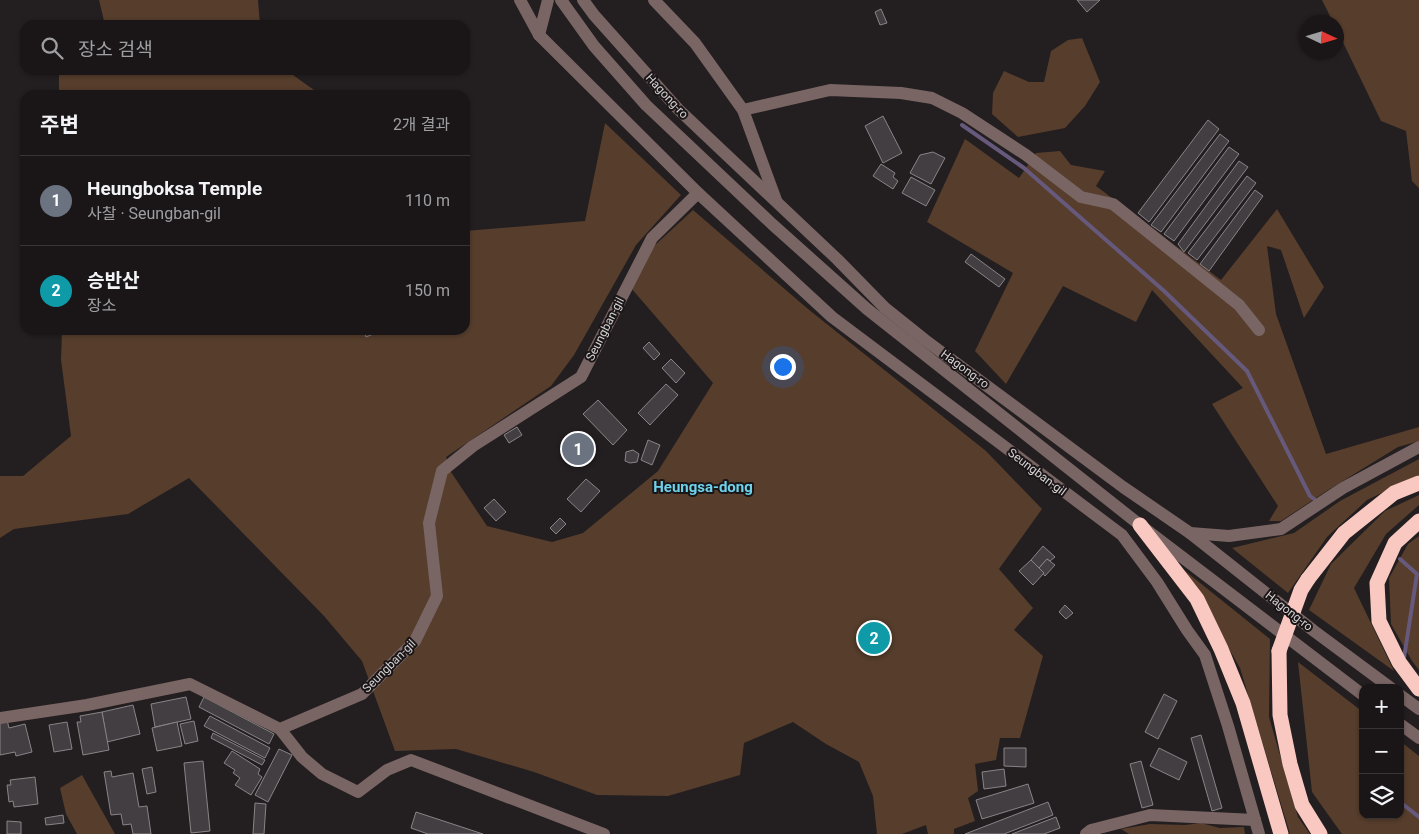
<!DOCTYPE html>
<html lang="ko">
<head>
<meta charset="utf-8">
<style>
	body { margin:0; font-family:Roboto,"Noto Sans KR",sans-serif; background:#231f21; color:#f1f3f6 }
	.controls { position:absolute; right:15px; bottom:15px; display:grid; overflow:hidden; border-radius:10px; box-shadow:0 1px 4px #0004 }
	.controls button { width:45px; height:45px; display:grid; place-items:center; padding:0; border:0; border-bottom:1px solid #383537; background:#1a1618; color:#f1f3f6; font:25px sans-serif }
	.compass { position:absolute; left:1299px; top:15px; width:45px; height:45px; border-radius:50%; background:#1a1618; box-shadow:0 1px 4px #0004; rotate:94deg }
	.you { position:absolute; left:782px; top:366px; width:18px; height:18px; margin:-12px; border:4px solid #fff; border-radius:50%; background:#1a73e8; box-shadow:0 0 0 8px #1a73e833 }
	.badge { display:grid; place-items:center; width:32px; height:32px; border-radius:50%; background:#b45309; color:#fff; font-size:16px; font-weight:700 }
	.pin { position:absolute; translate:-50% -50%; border:2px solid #fff; box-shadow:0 1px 5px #0006 }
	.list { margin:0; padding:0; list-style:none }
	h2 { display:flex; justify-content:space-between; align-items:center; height:65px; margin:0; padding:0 20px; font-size:21px }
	h2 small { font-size:16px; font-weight:400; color:#9f9fa2 }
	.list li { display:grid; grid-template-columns:32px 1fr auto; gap:15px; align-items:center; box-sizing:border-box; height:90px; padding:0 20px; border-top:1px solid #383537 }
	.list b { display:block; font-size:19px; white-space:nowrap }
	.list p { margin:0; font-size:16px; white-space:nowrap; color:#9f9fa2 }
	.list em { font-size:16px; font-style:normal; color:#9f9fa2 }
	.icon { flex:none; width:28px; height:28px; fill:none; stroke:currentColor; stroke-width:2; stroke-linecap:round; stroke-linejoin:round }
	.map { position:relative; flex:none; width:1419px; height:834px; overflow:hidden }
	.search { position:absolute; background:#1a1618; box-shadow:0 1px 4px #0004; left:20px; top:20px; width:450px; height:55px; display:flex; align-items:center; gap:12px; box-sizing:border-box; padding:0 18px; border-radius:15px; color:#9f9fa2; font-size:19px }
	.panel { position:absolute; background:#1a1618; box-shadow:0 1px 4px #0004; left:20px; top:90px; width:450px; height:245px; border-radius:15px }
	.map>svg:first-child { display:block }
	.green { fill:#563d2c }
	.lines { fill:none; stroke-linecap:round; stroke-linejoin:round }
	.stream { stroke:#66597c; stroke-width:4 }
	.building { fill:#423e42; stroke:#888487 }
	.minor { stroke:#796563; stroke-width:12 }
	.highway { stroke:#f9c8c1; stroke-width:15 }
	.highway-bridge { stroke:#f9c8c1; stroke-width:15 }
	.labels { text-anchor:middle; stroke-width:4; stroke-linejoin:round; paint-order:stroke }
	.street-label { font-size:12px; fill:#d5d2d3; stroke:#1a1517 }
	.quarter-label { font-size:15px; font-weight:bold; fill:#6ed2eb; stroke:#1a1517 }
</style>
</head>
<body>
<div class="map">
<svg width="1419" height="834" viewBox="0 0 1419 834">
	<rect width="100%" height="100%" fill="#231e20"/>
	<g class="green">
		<path d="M 99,0 L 258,0 L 260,25 L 105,25 Z"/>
		<path d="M 1322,0 L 1419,0 L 1419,188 L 1412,181 L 1406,131 L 1381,121 L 1337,30 L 1336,22 L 1333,22 Z"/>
		<path d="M 1082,38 L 1100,82 L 1085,106 L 1065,128 L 1018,137 L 992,114 L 993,93 L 1004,71 L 1029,82 L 1044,82 L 1051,51 L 1068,40 Z"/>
		<path d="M 59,70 L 286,70 L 321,95 L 59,95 Z"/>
		<path d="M 605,123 L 681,195 L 636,245 L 574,355 L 551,386 L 446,457 L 451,472 L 487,526 L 552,542 L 583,533 L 658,471 L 713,383 L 631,288 L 654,246 L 693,210 L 808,309 L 986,451 L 1042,509 L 999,569 L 1033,608 L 1014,630 L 1043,656 L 1020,738 L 1000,738 L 996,760 L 975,764 L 978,791 L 968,798 L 975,821 L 954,829 L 954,834 L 928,834 L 926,825 L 902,834 L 877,834 L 873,796 L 859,762 L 826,744 L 793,722 L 744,743 L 740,775 L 668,796 L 597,795 L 534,772 L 456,749 L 395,751 L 362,661 L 324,616 L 189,478 L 128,514 L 14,529 L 0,538 L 0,476 L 23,476 L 71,436 L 61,360 L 62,330 L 465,330 L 465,231 L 585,221 Z"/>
		<path d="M 965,139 L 1019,178 L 1036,153 L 1060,151 L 1071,165 L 1105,171 L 1096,186 L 1221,280 L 1277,209 L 1324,287 L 1304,318 L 1281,250 L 1267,246 L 1276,314 L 1326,454 L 1419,427 L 1419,441 L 1398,447 L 1325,492 L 1281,521 L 1269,521 L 1278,506 L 1212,404 L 1243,388 L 1152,290 L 1136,322 L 1063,286 L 1006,384 L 975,351 L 1013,273 L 927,222 Z"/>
		<path d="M 1419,459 L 1419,475 L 1367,500 L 1327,537 L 1288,593 L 1232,548 L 1294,533 L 1340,501 Z"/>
		<path d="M 1419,495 L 1419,505 L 1386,534 L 1354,588 L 1394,671 L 1309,610 L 1331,564 L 1385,511 Z"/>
		<path d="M 1419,536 L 1419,670 L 1412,661 L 1391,624 L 1389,578 L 1408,544 Z"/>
		<path d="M 1184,570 L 1270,639 L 1269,717 L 1298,817 L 1310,834 L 1290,834 L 1240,668 Z"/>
		<path d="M 1298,662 L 1363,712 L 1363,815 L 1400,815 L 1400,741 L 1419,756 L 1419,834 L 1342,834 L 1312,792 Z"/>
		<path d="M 82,775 L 115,834 L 77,834 L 66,814 L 60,788 Z"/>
		<path d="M 1201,823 L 1220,828 L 1244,827 L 1245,834 L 1129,834 L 1121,829 L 1150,824 L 1185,825 Z"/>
	</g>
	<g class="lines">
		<g class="stream">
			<path d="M 962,125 L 1024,168 L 1163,290 L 1247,371 L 1310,496 L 1314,499"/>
			<path d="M 1400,559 L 1417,574 L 1404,658"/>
			<path d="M 1400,802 L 1419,817"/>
		</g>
	</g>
	<g class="building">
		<path d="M 1077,0 L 1100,0 L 1087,12 Z"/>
		<path d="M 881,9 L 887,23 L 880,25 L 875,12 Z"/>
		<path d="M 883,116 L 902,153 L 883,163 L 865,126 Z"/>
		<path d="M 1208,120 L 1219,129 L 1149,222 L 1138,213 Z"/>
		<path d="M 1220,134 L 1229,141 L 1161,232 L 1151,225 Z"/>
		<path d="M 1229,147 L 1239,154 L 1174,241 L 1164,234 Z"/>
		<path d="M 933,152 L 945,158 L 931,184 L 910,173 L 920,155 Z"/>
		<path d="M 1239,161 L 1248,167 L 1184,252 L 1178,244 Z"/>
		<path d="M 881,164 L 895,173 L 893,177 L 898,181 L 893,189 L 873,176 Z"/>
		<path d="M 1247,176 L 1256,183 L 1197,260 L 1188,253 Z"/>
		<path d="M 911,177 L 935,190 L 926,206 L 902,193 Z"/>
		<path d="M 1255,190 L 1263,196 L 1209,271 L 1200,264 Z"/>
		<path d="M 971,254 L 1005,279 L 999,287 L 965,262 Z"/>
		<path d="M 363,330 L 377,330 L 378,332 L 366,337 Z"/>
		<path d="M 649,342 L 660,354 L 654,360 L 643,348 Z"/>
		<path d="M 671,359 L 685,373 L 676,383 L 662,368 Z"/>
		<path d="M 666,384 L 678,395 L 650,425 L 638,413 Z"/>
		<path d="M 598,400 L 627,430 L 613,445 L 583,414 Z"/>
		<path d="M 517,427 L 522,435 L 509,443 L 504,435 Z"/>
		<path d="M 648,440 L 660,445 L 652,465 L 641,460 Z"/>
		<path d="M 633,450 L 639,454 L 637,462 L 630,463 L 625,461 L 626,452 Z"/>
		<path d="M 586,479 L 600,491 L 581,512 L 567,499 Z"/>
		<path d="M 494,499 L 506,512 L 496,521 L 484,508 Z"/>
		<path d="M 560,518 L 566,524 L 556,534 L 550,528 Z"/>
		<path d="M 1043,546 L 1055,557 L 1050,561 L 1047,559 L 1039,568 L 1031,560 Z"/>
		<path d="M 1047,559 L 1055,565 L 1045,576 L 1039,568 Z"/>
		<path d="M 1031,560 L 1044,573 L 1033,585 L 1019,571 Z"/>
		<path d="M 1065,605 L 1073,613 L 1066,619 L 1059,612 Z"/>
		<path d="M 1164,694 L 1177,701 L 1158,739 L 1145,732 Z"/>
		<path d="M 186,697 L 191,719 L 155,727 L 151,704 Z"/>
		<path d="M 204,697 L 274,734 L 269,744 L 199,707 Z"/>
		<path d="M 133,705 L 140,734 L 107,742 L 102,712 Z"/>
		<path d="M 102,712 L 109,750 L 83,755 L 77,722 L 81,722 L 80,716 Z"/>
		<path d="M 210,716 L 270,748 L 265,758 L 204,726 Z"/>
		<path d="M 7,720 L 9,728 L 25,724 L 32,752 L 16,756 L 15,752 L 0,755 L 0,721 Z"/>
		<path d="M 194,721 L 198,741 L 185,744 L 180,724 Z"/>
		<path d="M 67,722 L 72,749 L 54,752 L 49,725 Z"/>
		<path d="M 177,722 L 182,746 L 157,751 L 152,728 Z"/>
		<path d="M 213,733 L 265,760 L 262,765 L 211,738 Z"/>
		<path d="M 1201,735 L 1222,808 L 1212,811 L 1191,738 Z"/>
		<path d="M 1004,748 L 1026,748 L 1026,767 L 1004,766 Z"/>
		<path d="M 1159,748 L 1187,762 L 1179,780 L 1150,766 Z"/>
		<path d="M 279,749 L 292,755 L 268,802 L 255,795 Z"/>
		<path d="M 232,751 L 260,769 L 258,774 L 262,777 L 251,795 L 235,785 L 240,778 L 233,773 L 235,770 L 224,763 Z"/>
		<path d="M 203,761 L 210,831 L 191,833 L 184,763 Z"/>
		<path d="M 1141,761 L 1153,805 L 1142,808 L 1130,764 Z"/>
		<path d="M 152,767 L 156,792 L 147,794 L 142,769 Z"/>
		<path d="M 1004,769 L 1006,786 L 984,789 L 982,772 Z"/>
		<path d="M 111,771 L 112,777 L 133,773 L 139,807 L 147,806 L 151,834 L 133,834 L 131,824 L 123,825 L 121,814 L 111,815 L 104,772 Z"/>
		<path d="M 35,777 L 38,804 L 14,807 L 13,801 L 9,802 L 7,785 L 11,785 L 10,780 Z"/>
		<path d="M 1028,784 L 1034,803 L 982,819 L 976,800 Z"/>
		<path d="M 1048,802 L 1053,815 L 1004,834 L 965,834 Z"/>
		<path d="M 255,803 L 266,804 L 264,834 L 253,834 Z"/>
		<path d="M 416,812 L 483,834 L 428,834 L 411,828 Z"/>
		<path d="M 63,815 L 64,823 L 46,825 L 45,818 Z"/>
		<path d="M 1056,817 L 1060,828 L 1044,834 L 1012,834 Z"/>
		<path d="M 7,821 L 21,822 L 21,834 L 7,834 Z"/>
	</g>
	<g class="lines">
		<g class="minor">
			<path d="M 520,0 L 539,35 L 698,193 L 832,317 L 1122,535 L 1157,582 L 1187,630 L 1205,655 L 1228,726 L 1259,834"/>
			<path d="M 561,0 L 594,46 L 646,105 L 772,224 L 867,309 L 1140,525 L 1363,695"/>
			<path d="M 583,0 L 594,15 L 678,109 L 837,259 L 885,308 L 925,340 L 1123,487 L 1190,533 L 1314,631 L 1391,688"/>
			<path d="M 654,0 L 695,43 L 743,110 L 776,200"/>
			<path d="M 539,35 L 548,0"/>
			<path d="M 743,110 L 830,90 L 901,93 L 932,98 L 962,113 L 1026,155 L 1081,197 L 1113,204 L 1239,305 L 1259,330"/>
			<path d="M 1190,533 L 1229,536 L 1281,529 L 1343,488 L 1419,447"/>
			<path d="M 1400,695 L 1419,709"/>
			<path d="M 0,718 L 87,705 L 190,684 L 280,729 L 362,694 L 415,641 L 437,596 L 429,523 L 442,471 L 473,446 L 581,377 L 652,238 L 698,193"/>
			<path d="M 1400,724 L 1419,738"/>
			<path d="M 280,729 L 302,757 L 322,774 L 358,792 L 387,770 L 411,760 L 604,834"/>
			<path d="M 1086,834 L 1091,830 L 1150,815 L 1255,820"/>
		</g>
		<g class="highway">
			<path d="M 1419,521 L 1395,543 L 1377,583 L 1379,621 L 1399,662 L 1419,689"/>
			<path d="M 1140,525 L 1197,599 L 1221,649 L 1243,703 L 1281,834"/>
			<path d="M 1308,579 L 1344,533 L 1394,493 L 1419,483"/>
			<path d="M 1279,651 L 1280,715 L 1290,764 L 1302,805 L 1320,834"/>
		</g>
		<path class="highway-bridge" d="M 1279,651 L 1301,590 L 1308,579"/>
	</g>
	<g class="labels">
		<g class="street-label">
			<text transform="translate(667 96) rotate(47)" y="4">Hagong-ro</text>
			<text transform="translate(605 329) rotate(-63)" y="4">Seungban-gil</text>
			<text transform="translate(965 369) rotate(36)" y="4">Hagong-ro</text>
			<text transform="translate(1037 472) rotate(37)" y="4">Seungban-gil</text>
			<text transform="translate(1289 611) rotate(38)" y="4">Hagong-ro</text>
			<text transform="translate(389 666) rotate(-45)" y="4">Seungban-gil</text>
		</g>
		<g class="quarter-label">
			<text x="703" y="492">Heungsa-dong</text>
		</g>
	</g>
</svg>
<div class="controls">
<button>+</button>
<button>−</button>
<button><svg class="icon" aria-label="layers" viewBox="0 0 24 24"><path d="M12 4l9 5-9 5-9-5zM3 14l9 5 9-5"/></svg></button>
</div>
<svg class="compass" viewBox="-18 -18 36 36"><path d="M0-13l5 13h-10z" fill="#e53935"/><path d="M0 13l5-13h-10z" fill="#9f9fa2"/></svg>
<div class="you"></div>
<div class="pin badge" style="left:578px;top:449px;background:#6b7280">1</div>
<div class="pin badge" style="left:874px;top:638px;background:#0f9aa8">2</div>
<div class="search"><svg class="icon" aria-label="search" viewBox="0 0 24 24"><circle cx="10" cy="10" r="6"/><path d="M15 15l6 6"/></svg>장소 검색</div>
<section class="panel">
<h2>주변<small>2개 결과</small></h2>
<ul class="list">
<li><span class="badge" style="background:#6b7280">1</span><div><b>Heungboksa Temple</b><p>사찰 · Seungban-gil</p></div><em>110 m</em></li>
<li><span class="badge" style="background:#0f9aa8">2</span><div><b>승반산</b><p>장소</p></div><em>150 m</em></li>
</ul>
</section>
</div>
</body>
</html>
